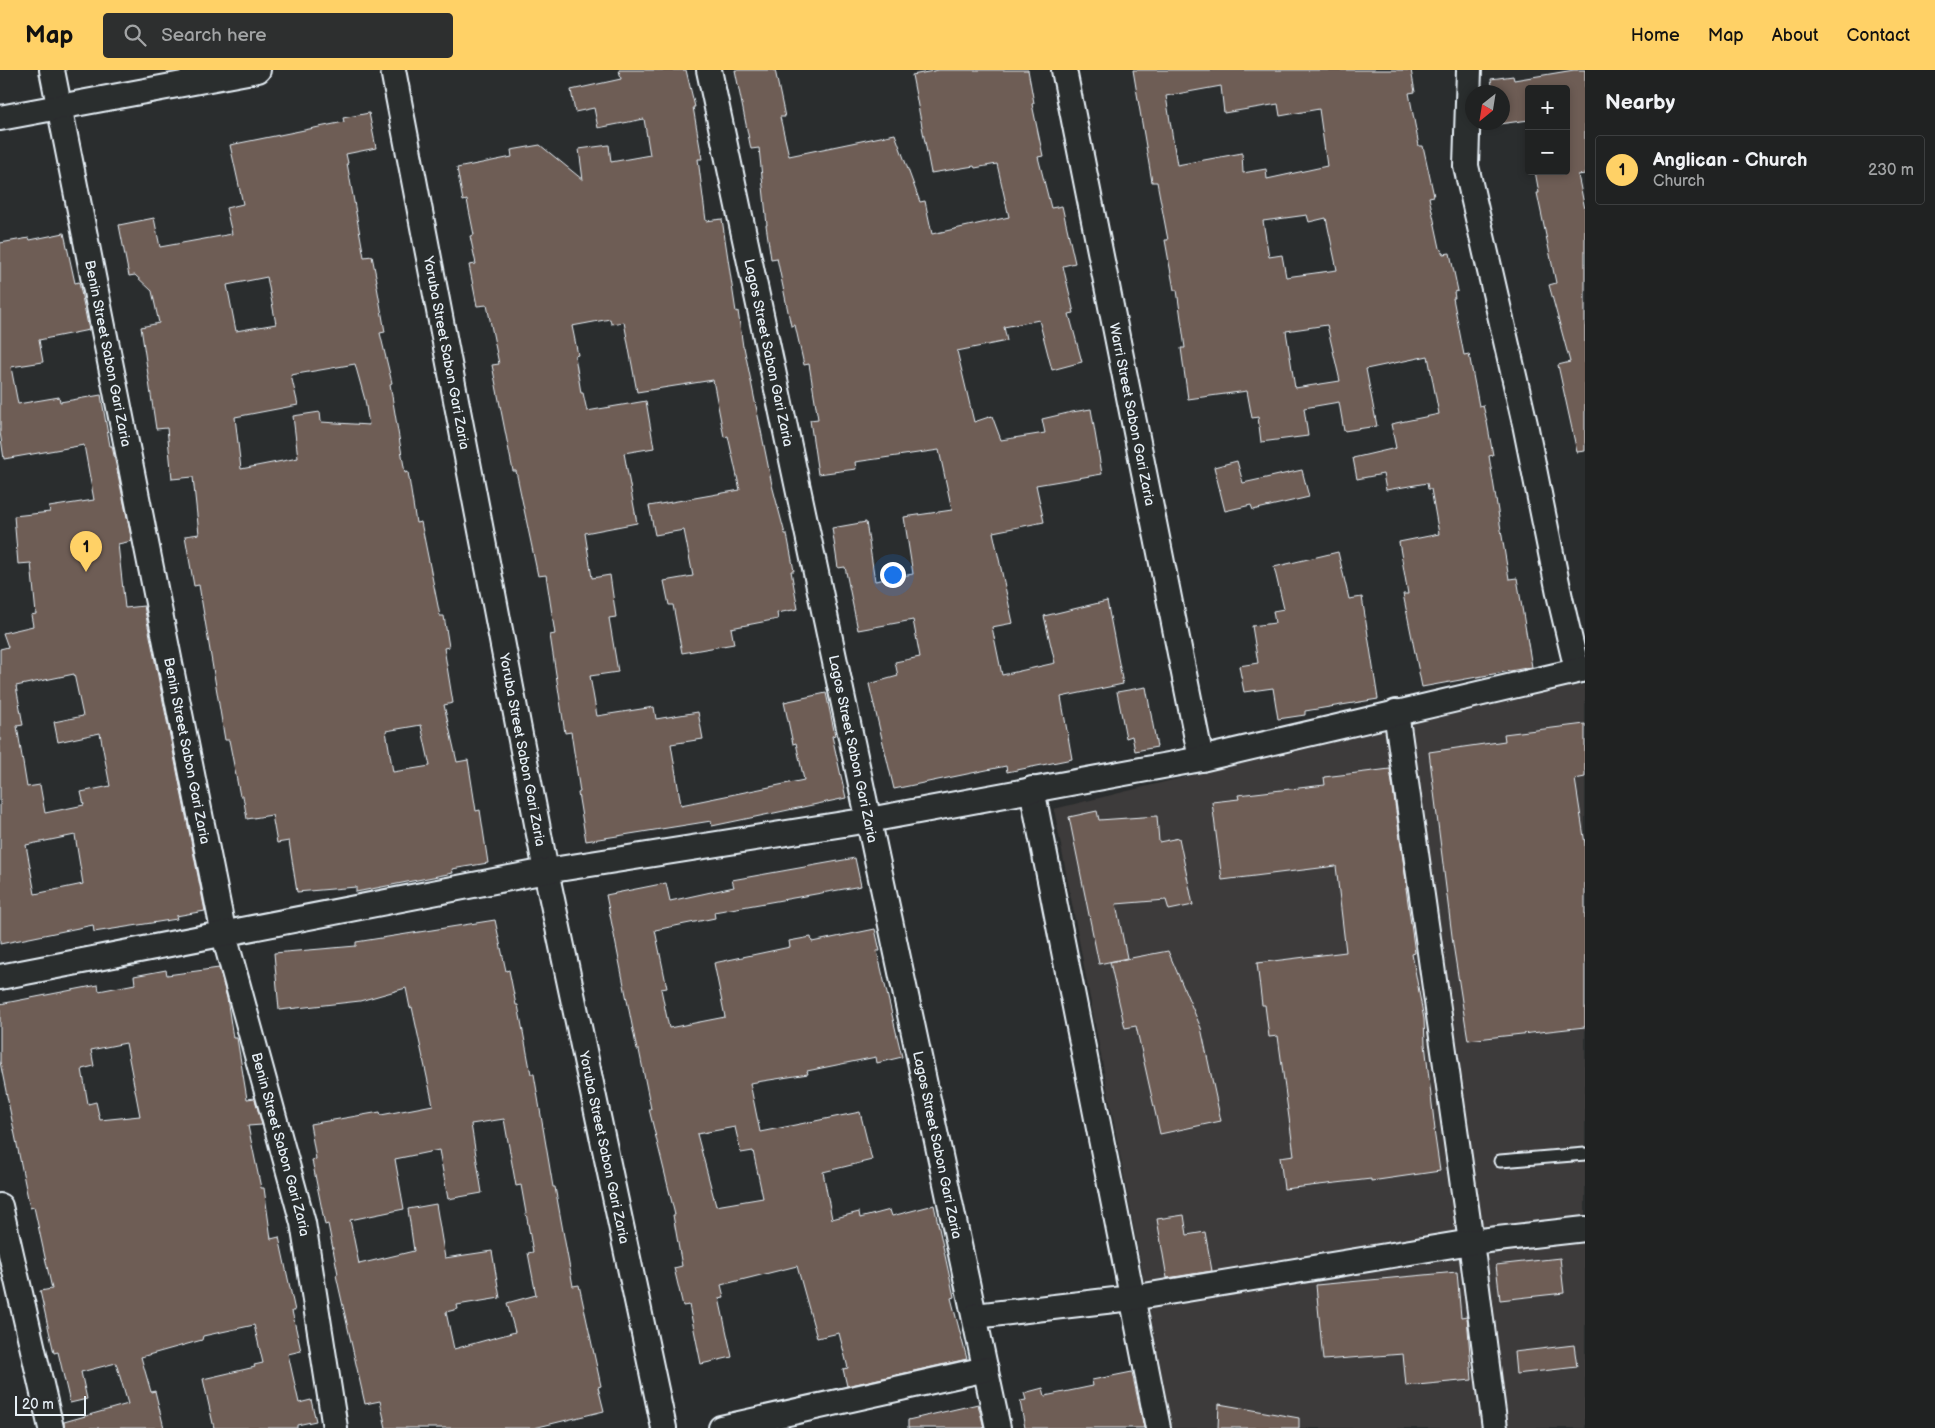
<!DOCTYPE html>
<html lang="en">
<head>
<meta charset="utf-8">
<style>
	body { margin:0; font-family:"Balsamiq Sans",sans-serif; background:#2d2f2f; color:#f1f3f6 }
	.controls { position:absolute; right:15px; top:15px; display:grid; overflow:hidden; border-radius:5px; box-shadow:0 2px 8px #0003 }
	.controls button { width:45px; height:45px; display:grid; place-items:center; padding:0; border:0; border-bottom:1px solid #3d3f40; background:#202222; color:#f1f3f6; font:25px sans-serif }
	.compass { position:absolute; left:1465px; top:15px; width:45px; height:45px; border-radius:50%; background:#202222; box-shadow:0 2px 8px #0003; rotate:210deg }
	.scale { position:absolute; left:15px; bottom:12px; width:71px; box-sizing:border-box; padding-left:5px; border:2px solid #e8f1f8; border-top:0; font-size:14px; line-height:18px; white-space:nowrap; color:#e8f1f8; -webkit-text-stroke:4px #2a2d2e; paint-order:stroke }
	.you { position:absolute; left:892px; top:504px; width:18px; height:18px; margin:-12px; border:4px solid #fff; border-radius:50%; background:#1a73e8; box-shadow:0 0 0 8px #1a73e833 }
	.badge { display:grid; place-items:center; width:32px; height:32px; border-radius:50%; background:#ffd166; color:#111; font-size:16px; font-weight:700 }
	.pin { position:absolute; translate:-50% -41px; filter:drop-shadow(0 1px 2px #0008) }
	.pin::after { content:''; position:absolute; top:26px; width:18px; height:15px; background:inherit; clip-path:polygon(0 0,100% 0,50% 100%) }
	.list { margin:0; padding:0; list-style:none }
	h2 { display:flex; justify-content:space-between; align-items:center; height:65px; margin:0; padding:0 20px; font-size:21px }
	h2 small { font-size:16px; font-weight:400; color:#a2a4a5 }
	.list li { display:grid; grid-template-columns:32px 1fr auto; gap:15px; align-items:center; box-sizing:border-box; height:70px; margin:0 10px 10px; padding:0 10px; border:1px solid #3d3f40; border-radius:5px }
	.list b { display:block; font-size:19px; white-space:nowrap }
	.list p { margin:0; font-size:16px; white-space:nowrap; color:#a2a4a5 }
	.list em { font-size:16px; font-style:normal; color:#a2a4a5 }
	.icon { flex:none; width:28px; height:28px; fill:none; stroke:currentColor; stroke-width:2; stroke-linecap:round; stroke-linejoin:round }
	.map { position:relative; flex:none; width:1585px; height:1358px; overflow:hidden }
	header { display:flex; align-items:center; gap:30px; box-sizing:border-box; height:70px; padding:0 25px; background:#ffd166; color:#111 }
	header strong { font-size:24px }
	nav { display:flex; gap:28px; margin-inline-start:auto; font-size:18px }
	.search { width:350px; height:45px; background:#2d2f2f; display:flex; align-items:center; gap:12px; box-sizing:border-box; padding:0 18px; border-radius:5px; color:#a2a4a5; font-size:19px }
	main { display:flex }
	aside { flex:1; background:#202222 }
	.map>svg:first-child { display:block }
	.built { fill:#3e3b3a }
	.building { fill:#6e5d55; stroke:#e8f1f8; fill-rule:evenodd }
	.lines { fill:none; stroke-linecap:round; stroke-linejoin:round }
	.service-casing { stroke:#e8f1f8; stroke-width:15 }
	.minor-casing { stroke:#e8f1f8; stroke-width:28 }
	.service { stroke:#2a2d2e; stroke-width:11 }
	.minor { stroke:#2a2d2e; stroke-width:24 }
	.labels { text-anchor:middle; stroke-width:4; stroke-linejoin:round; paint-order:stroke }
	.street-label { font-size:14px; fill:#e8f1f8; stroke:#2a2d2e }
</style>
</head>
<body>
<header>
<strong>Map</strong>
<div class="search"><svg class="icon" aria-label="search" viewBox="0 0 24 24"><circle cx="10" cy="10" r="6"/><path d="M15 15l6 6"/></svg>Search here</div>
<nav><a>Home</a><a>Map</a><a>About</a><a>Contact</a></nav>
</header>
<main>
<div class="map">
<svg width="1585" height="1358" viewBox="0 0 1585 1358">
	<rect width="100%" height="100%" fill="#2a2d2e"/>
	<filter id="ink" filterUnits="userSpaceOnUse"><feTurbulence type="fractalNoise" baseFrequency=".02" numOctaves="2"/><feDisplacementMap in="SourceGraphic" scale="10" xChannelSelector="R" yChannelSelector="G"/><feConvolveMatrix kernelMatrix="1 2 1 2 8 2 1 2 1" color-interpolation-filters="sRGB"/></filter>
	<g filter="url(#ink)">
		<path class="built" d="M 1585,615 L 1585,1358 L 1172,1358 L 1054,739 L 1554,617 Z"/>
		<g class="building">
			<path d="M 619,0 L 686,0 L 695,37 L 693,37 L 702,89 L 698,89 L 706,151 L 722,149 L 736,242 L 738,241 L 743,277 L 744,277 L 772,415 L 785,464 L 787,464 L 794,501 L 791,501 L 798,539 L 777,543 L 778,549 L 731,558 L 734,574 L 682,583 L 673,535 L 669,535 L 664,511 L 693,506 L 684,460 L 655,465 L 649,436 L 740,420 L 728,366 L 724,367 L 713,310 L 637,322 L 624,252 L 611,254 L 610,249 L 572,256 L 578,285 L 575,286 L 581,323 L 583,323 L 587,341 L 646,331 L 654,378 L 624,383 L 637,453 L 585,463 L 592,508 L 610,505 L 616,547 L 609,548 L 618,602 L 590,606 L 597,646 L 654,637 L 656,649 L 698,642 L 703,669 L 671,674 L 681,735 L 804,710 L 796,673 L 793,674 L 784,632 L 826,623 L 835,665 L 832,666 L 846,728 L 712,756 L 711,751 L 586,771 L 578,723 L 580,722 L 571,662 L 565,663 L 550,565 L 555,564 L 546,505 L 538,506 L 516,401 L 513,401 L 492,295 L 499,294 L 487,235 L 477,236 L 469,195 L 476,194 L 470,166 L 474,165 L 467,130 L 463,131 L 457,98 L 512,87 L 511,80 L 540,75 L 583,110 L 579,79 L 609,75 L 611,92 L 650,85 L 644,49 L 598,58 L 594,38 L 575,42 L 571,20 L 621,9 Z"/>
			<path d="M 735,0 L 775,0 L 785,47 L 780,47 L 789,86 L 895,64 L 920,132 L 925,131 L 932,164 L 1009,147 L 997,94 L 975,98 L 974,96 L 931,103 L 912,5 L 939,0 L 1028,0 L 1034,33 L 1032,34 L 1043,86 L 1038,87 L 1051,138 L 1062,136 L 1075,193 L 1063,196 L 1074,243 L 1069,244 L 1082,292 L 1052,300 L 1039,250 L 1004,257 L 1007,271 L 957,281 L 974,352 L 992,346 L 1001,370 L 1045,363 L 1042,349 L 1072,342 L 1091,339 L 1102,404 L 1036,415 L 1044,452 L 993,462 L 1013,553 L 992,557 L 1002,605 L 1055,593 L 1044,546 L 1107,531 L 1123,614 L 1061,627 L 1072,689 L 1007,702 L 1006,696 L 894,719 L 869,614 L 898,606 L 895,592 L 920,587 L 913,550 L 858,560 L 845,497 L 838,498 L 832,458 L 866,452 L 875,511 L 913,504 L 904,447 L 952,440 L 939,380 L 855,392 L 856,399 L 818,404 L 810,350 L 818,349 L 809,294 L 804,295 L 795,255 L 791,256 L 777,188 L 771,189 L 766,155 L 767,155 L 759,78 L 751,79 Z"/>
			<path d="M 1133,0 L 1411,0 L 1415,22 L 1409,23 L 1419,76 L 1423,76 L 1434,126 L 1429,127 L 1440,178 L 1443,184 L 1450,183 L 1458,221 L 1454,222 L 1455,228 L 1453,228 L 1464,285 L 1469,284 L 1479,336 L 1483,335 L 1487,352 L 1493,385 L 1489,386 L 1509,509 L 1517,508 L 1532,597 L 1422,617 L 1403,524 L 1408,524 L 1399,472 L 1439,464 L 1431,419 L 1428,419 L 1427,413 L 1386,420 L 1383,404 L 1357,409 L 1353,388 L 1396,378 L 1391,354 L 1439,344 L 1428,286 L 1366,299 L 1377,356 L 1344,361 L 1339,332 L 1304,338 L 1308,366 L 1261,372 L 1258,347 L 1252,348 L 1247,321 L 1188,329 L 1181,278 L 1185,278 L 1177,220 L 1174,220 L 1165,170 L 1168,170 L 1157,112 L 1152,112 ZM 1221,16 L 1224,43 L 1278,34 L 1280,46 L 1319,39 L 1327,96 L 1267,109 L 1266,99 L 1243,103 L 1242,83 L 1177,95 L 1166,26 ZM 1307,145 L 1309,152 L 1326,148 L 1337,200 L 1286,207 L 1282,185 L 1269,187 L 1263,151 ZM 1327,255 L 1340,311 L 1295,318 L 1286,261 Z"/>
			<path d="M 1574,0 L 1585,0 L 1585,104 L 1578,105 L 1585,139 L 1585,381 L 1577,382 L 1558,295 L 1570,292 L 1549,215 L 1556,213 L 1537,123 L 1539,123 L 1535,101 L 1566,101 L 1566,19 L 1529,19 L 1529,50 L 1499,54 L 1498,52 L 1502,52 L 1502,22 L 1493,22 L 1491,9 L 1513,6 L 1514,10 Z"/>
			<path d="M 369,43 L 376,78 L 346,84 L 348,93 L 347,93 L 364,187 L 372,186 L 377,211 L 376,211 L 385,262 L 380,263 L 392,313 L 390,314 L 405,403 L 408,402 L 416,453 L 421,452 L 440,546 L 444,546 L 449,577 L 444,578 L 453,633 L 444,635 L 457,692 L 468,690 L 476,741 L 480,740 L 488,793 L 452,799 L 453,803 L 356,822 L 356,817 L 297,822 L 289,771 L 277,773 L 272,745 L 247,749 L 243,726 L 240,726 L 229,670 L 225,670 L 199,515 L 194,516 L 185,466 L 199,464 L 193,407 L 172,409 L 167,358 L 156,359 L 141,257 L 159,253 L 152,221 L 135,205 L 129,206 L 119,155 L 154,148 L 160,177 L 232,164 L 226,138 L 243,134 L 230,75 L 344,52 L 343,48 ZM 267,207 L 276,254 L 236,261 L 227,215 ZM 355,294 L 365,330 L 369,355 L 321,352 L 320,342 L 293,346 L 298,388 L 241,399 L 235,347 L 298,335 L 291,305 ZM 421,655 L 430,696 L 393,702 L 386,661 Z"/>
			<path d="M 64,163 L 75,213 L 79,212 L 89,260 L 39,270 L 43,292 L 11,297 L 18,334 L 59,327 L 60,332 L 101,325 L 110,376 L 112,376 L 132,471 L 118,474 L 125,538 L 144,536 L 205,841 L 176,846 L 177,849 L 94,862 L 93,855 L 0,874 L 0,579 L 8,577 L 3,563 L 33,556 L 31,545 L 36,544 L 31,493 L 18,494 L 14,446 L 50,442 L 49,437 L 94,430 L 84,375 L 4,389 L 0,362 L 0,173 L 29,168 L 30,170 ZM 74,604 L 83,646 L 54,652 L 58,672 L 100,663 L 110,716 L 81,722 L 84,735 L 45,743 L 40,715 L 27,717 L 17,656 L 23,655 L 16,616 ZM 75,765 L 83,814 L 35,824 L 26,775 Z"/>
			<path d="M 1237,391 L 1243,413 L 1302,400 L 1309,427 L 1253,440 L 1251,435 L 1225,441 L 1214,397 Z"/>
			<path d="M 1338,482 L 1349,529 L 1362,527 L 1378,629 L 1305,641 L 1305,645 L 1278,649 L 1273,618 L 1244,622 L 1239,596 L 1258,593 L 1252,556 L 1275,553 L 1273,541 L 1284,539 L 1274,497 Z"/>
			<path d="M 1146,617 L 1157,677 L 1135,681 L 1132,666 L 1126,668 L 1117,622 Z"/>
			<path d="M 1585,654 L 1585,707 L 1575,709 L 1585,774 L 1585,957 L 1468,970 L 1453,874 L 1429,682 L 1505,671 L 1504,664 Z"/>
			<path d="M 1390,699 L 1407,818 L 1406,818 L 1415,883 L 1412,884 L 1424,949 L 1425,974 L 1435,1060 L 1434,1060 L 1440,1101 L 1371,1111 L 1371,1109 L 1284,1119 L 1280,1087 L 1294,1085 L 1278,966 L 1269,967 L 1265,935 L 1262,935 L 1257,893 L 1346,882 L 1336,796 L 1222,810 L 1212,732 L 1239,729 L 1238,725 L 1325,715 L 1324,707 Z"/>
			<path d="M 1097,741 L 1099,750 L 1157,746 L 1159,772 L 1179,768 L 1193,835 L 1169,840 L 1166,830 L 1116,834 L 1127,888 L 1099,894 L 1069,747 Z"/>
			<path d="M 855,788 L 861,816 L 714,842 L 715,848 L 655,860 L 667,918 L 661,919 L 669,958 L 725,947 L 714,893 L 790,877 L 789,871 L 811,867 L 812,872 L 875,859 L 880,881 L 877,881 L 902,987 L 877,993 L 876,987 L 807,1001 L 808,1004 L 750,1013 L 760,1062 L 860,1042 L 872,1090 L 823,1102 L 832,1149 L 859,1142 L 860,1148 L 890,1140 L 892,1146 L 934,1135 L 954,1227 L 951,1228 L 967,1289 L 847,1316 L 843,1299 L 848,1298 L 839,1263 L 817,1268 L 797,1196 L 721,1215 L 724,1227 L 719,1228 L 732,1287 L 701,1294 L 689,1235 L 683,1236 L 674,1198 L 682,1196 L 673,1145 L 675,1145 L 649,1039 L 651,1039 L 639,980 L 637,980 L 606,825 L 666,813 L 670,831 L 734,817 L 732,810 ZM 735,1057 L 741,1083 L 753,1081 L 763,1128 L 716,1136 L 697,1064 Z"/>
			<path d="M 495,850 L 506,901 L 509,900 L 516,935 L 518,935 L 531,1004 L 534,1004 L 553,1117 L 555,1117 L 573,1216 L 579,1215 L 601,1316 L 598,1317 L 604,1341 L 534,1358 L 386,1358 L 380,1331 L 365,1334 L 336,1205 L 338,1204 L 328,1154 L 325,1155 L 312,1090 L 316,1089 L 310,1054 L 380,1042 L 381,1045 L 433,1035 L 412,937 L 410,938 L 406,918 L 360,931 L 279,940 L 274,883 L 356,876 L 356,872 ZM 504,1049 L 516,1116 L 521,1115 L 533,1182 L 528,1183 L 536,1225 L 507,1233 L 515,1262 L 454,1279 L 446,1242 L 458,1239 L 457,1235 L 500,1228 L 492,1181 L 445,1188 L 436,1134 L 408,1139 L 414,1181 L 359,1194 L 350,1150 L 404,1139 L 395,1089 L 439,1080 L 448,1129 L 482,1123 L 471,1054 Z"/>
			<path d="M 1168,881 L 1201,958 L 1221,1051 L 1160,1064 L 1136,956 L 1125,958 L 1110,892 Z"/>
			<path d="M 219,898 L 227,928 L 233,968 L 237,968 L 247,1029 L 255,1028 L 262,1055 L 248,1056 L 261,1118 L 264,1118 L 271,1169 L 279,1167 L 295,1241 L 292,1241 L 301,1281 L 288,1284 L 299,1333 L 311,1330 L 316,1351 L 297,1355 L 297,1358 L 214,1358 L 203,1309 L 255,1297 L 254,1295 L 263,1293 L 254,1255 L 203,1266 L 202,1270 L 141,1287 L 151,1322 L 155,1321 L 164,1358 L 64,1358 L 64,1352 L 128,1334 L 116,1293 L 81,1302 L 87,1329 L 70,1333 L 58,1282 L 54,1283 L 40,1221 L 52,1219 L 34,1137 L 30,1138 L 0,992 L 0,934 L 98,915 L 99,921 L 135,914 L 134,906 L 166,900 L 167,905 ZM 126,973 L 140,1046 L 100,1050 L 96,1032 L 88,1034 L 82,999 L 94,996 L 91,980 Z"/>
			<path d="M 1184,1145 L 1187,1165 L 1205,1162 L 1212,1201 L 1167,1208 L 1157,1149 Z"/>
			<path d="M 1560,1188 L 1564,1223 L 1500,1230 L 1496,1195 Z"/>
			<path d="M 1457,1202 L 1461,1247 L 1467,1246 L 1472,1310 L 1406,1316 L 1403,1284 L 1323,1290 L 1316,1215 Z"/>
			<path d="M 1574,1275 L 1577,1297 L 1516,1304 L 1514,1282 Z"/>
			<path d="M 1132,1302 L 1144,1358 L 1025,1358 L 1020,1331 L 1026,1330 L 1024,1323 L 1043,1318 L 1045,1326 L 1093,1316 L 1092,1310 Z"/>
			<path d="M 978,1334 L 984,1358 L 908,1358 L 908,1350 Z"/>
			<path d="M 1219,1334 L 1299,1348 L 1299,1358 L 1218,1358 Z"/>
		</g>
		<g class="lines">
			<g class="service-casing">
				<path id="service" d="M 1500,1091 L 1585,1084"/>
			</g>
			<g class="minor-casing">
				<g id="minor">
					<path id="s1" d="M 52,0 L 224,865 L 303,1153 L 335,1358"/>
					<path id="s2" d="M 393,0 L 546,801 L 664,1358"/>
					<path id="s3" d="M 709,0 L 998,1358"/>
					<path id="s4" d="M 1064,0 L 1201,689"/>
					<path d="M 1469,0 L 1466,96 L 1525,354 L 1560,528 L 1577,600"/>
					<path d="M 0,48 L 258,0"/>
					<path d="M 1396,642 L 1471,1172 L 1495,1358"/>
					<path d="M 1032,719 L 1158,1358"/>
					<path d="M 0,907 L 546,801 L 869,750 L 1201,689 L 1585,599"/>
					<path d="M 0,1136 L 51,1358"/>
					<path d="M 975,1246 L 1132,1228 L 1471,1172 L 1585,1159"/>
					<path d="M 721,1358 L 986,1299"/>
				</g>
			</g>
			<use href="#service" class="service"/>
			<use href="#minor" class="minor"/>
		</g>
	</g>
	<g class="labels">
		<g class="street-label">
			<text dy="5" stroke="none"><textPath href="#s2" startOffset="288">Yoruba Street Sabon Gari Zaria</textPath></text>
			<text dy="5" stroke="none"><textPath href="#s1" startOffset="289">Benin Street Sabon Gari Zaria</textPath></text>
			<text dy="5" stroke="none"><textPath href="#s3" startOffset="289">Lagos Street Sabon Gari Zaria</textPath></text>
			<text dy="5" stroke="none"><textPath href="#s4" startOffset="351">Warri Street Sabon Gari Zaria</textPath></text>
			<text dy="5" stroke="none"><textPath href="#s3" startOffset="694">Lagos Street Sabon Gari Zaria</textPath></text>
			<text dy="5" stroke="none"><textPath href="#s2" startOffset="692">Yoruba Street Sabon Gari Zaria</textPath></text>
			<text dy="5" stroke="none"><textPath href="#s1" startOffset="694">Benin Street Sabon Gari Zaria</textPath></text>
			<text dy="5" stroke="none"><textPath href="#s1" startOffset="1099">Benin Street Sabon Gari Zaria</textPath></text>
			<text dy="5" stroke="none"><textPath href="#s3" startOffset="1099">Lagos Street Sabon Gari Zaria</textPath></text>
			<text dy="5" stroke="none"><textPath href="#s2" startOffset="1098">Yoruba Street Sabon Gari Zaria</textPath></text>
		</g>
	</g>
</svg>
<div class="controls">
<button>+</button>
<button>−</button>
</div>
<svg class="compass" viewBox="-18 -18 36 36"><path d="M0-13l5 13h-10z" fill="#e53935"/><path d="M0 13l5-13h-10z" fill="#a2a4a5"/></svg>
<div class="scale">20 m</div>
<div class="you"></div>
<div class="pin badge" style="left:86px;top:502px">1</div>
</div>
<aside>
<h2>Nearby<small></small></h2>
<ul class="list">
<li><span class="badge">1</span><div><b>Anglican - Church</b><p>Church</p></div><em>230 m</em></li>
</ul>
</aside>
</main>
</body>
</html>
